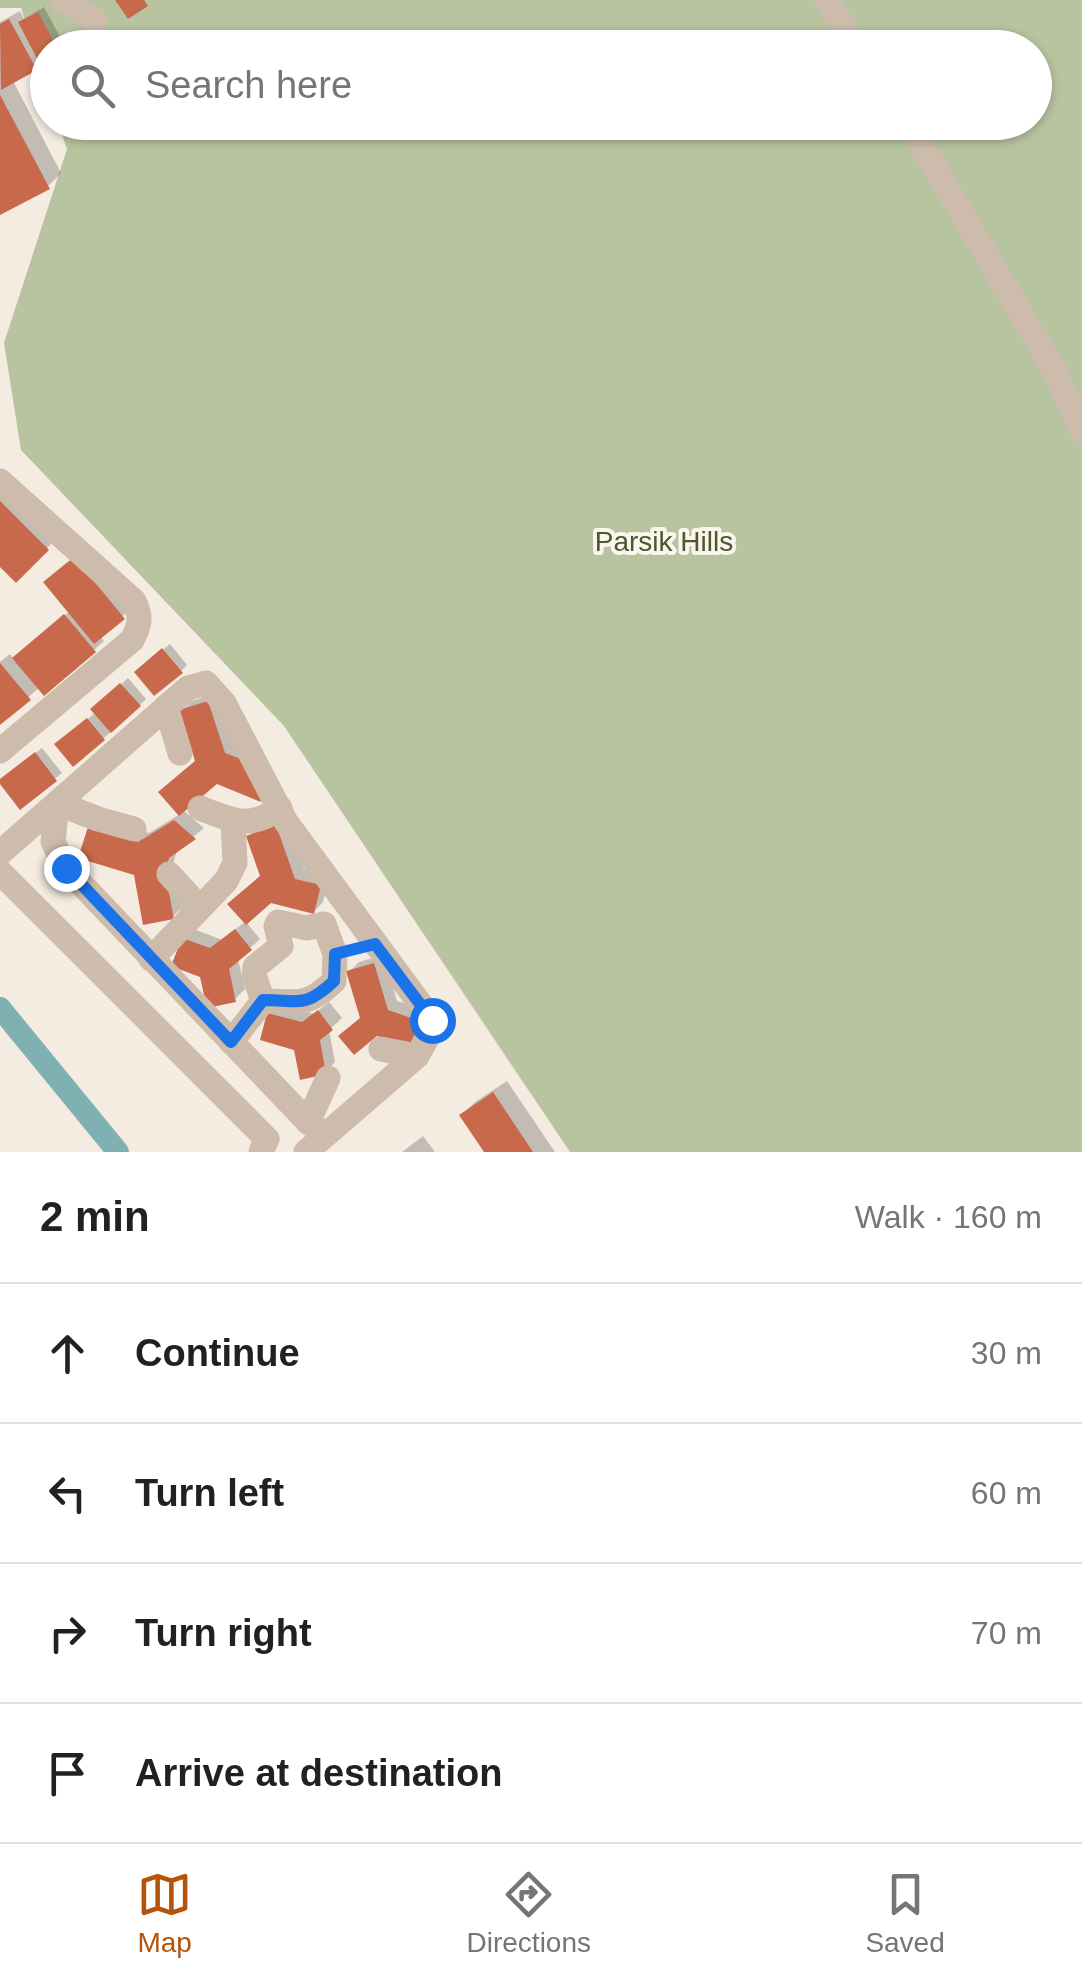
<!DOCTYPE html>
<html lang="en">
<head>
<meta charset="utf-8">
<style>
	body { margin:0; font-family:Arial,sans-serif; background:#f6f6f6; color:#202124 }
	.stop { position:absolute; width:30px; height:30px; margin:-22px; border:8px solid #1a73e8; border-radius:50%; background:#fff }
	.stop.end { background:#1a73e8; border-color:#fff; box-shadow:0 2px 10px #0008 }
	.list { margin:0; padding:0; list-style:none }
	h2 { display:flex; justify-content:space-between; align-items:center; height:130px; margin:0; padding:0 40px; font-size:42px }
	h2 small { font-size:32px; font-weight:400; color:#757577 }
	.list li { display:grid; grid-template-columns:65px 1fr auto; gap:30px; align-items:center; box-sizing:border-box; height:140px; padding:0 40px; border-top:2px solid #e0e0e0 }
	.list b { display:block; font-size:38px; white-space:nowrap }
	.list em { font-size:32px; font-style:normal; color:#757577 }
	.icon { flex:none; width:55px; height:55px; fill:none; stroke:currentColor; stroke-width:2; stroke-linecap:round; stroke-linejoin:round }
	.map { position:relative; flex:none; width:1082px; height:1152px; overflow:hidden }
	.search { position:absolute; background:#fff; box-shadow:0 2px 8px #0004; left:30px; right:30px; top:30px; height:110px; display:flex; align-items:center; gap:25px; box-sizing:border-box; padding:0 35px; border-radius:55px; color:#757577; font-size:38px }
	.sheet { height:690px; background:#fff }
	nav { display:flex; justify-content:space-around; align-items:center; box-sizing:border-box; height:140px; border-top:2px solid #e0e0e0; background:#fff; font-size:28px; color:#757577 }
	nav a { display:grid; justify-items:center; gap:5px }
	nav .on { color:#b45309 }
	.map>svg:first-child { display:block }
	.green { fill:#b8c4a0 }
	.shadow { fill:#0003 }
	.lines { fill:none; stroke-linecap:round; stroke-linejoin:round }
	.canal { stroke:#7fb0b2; stroke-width:22 }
	.building { fill:#c8694b }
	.minor { stroke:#cdbbac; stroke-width:25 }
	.route { stroke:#1a73e8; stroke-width:12 }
	.labels { text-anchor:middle; stroke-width:8; stroke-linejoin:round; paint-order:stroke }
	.park-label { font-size:28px; fill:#4a5a2e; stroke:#fbf5ee }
</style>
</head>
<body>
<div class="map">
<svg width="1082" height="1152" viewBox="0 0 1082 1152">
	<rect width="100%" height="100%" fill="#f4ebe1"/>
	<path class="green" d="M 0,0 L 1082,0 L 1082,1152 L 570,1152 L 284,726 L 21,450 L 4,343 L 67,149 L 58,123 L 1034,122 L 1034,48 L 48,48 L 47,89 L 21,8 L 0,8 Z"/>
	<g class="shadow">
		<path d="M 44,7 L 66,48 L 48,48 L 42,62 L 36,68 L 13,81 L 61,173 L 48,186 L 0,212 L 0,22 L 20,11 L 24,19 Z"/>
		<path d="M 0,482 L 57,538 L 16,580 L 0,564 Z"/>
		<path d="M 85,549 L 133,607 L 100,636 L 104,641 L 94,650 L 40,687 L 0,722 L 0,662 L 10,654 L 14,659 L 70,611 Z"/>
		<path d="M 170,644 L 187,665 L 181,671 L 143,666 Z"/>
		<path d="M 128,678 L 146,699 L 104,738 L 64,739 L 96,712 L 94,709 Z"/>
		<path d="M 218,692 L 263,755 L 217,781 L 183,810 L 204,828 L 177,850 L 174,861 L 183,907 L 173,916 L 136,873 L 100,818 L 149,833 L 180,814 L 198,760 L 182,711 L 192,701 Z"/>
		<path d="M 42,748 L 62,773 L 20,806 L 7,775 Z"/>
		<path d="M 286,817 L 304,869 L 329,876 L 323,902 L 313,912 L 270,901 L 246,922 L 260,939 L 238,959 L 245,989 L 235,999 L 202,975 L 184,939 L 194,929 L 222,940 L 246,921 L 262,875 L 249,837 L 259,827 Z"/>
		<path d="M 383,955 L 397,1001 L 432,1012 L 424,1036 L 362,1017 L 349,972 L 359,962 Z"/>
		<path d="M 329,1002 L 342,1018 L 329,1030 L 335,1062 L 325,1072 L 296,1047 L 270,1014 L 280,1004 L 314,1014 Z"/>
		<path d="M 507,1081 L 555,1152 L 487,1152 L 462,1115 L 475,1102 Z"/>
		<path d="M 423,1136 L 435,1152 L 402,1152 Z"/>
	</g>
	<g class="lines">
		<path class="canal" d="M 0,1008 L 118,1152"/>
	</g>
	<g class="building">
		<path d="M 115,0 L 144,0 L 148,6 L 128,19 Z"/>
		<path d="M 38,12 L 57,48 L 48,48 L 48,67 L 43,70 L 18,22 Z"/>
		<path d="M 9,19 L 37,70 L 1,90 L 0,24 Z"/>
		<path d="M 0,95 L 50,189 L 0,215 Z"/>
		<path d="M 0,501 L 49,550 L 16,583 L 0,567 Z"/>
		<path d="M 74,557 L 125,619 L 94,644 L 43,582 Z"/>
		<path d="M 64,614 L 96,652 L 44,696 L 12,658 Z"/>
		<path d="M 162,648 L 183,673 L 154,696 L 134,672 Z"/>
		<path d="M 0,663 L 31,700 L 0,725 Z"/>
		<path d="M 120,683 L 141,706 L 111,733 L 90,709 Z"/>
		<path d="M 208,701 L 225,753 L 254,764 L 261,802 L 217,784 L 179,816 L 158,792 L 195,761 L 179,710 Z"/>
		<path d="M 87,718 L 105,740 L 73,767 L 54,744 Z"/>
		<path d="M 35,752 L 57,781 L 20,810 L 0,784 L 0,779 Z"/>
		<path d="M 174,820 L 196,839 L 169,858 L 165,872 L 174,919 L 143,925 L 134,875 L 78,858 L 88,827 L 138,842 Z"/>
		<path d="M 276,825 L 295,879 L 321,885 L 314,914 L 271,903 L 246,925 L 227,904 L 260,876 L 246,836 Z"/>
		<path d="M 235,929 L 252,950 L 229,969 L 236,1002 L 207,1008 L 200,977 L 171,966 L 182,938 L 210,948 Z"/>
		<path d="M 374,963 L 388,1010 L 423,1022 L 415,1049 L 377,1036 L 354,1055 L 338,1036 L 360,1018 L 346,971 Z"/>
		<path d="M 318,1010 L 333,1030 L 320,1040 L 326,1074 L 300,1080 L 294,1050 L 260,1040 L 267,1013 L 302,1022 Z"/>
		<path d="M 493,1092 L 533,1152 L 484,1152 L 459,1115 Z"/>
	</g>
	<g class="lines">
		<g class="minor">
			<path d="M 62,0 L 95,19"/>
			<path d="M 826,0 L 858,48"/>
			<path d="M 908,122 L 1055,371 L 1082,431"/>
			<path d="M 0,481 L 134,601 C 142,617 140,625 132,640 L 0,751"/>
			<path d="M 166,707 L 180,753"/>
			<path d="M 200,808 C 233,821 249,830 280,808"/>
			<path d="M 0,853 L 57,803 L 98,819 L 134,829"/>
			<path d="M 0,872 L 267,1139 L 261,1152"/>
			<path d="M 169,874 L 189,896 L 196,911"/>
			<path d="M 278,922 L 307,928 L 324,924 L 335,954 L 334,981 C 306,1008 298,1001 263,1001 L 254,975 L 255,967 L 281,946 L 276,926 Z"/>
			<path d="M 151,959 L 226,881 L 235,863 L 233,821"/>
			<path d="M 231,1042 L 263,1001"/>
			<path d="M 381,1049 L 417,1056"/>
			<path d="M 308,1122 L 328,1078"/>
			<path d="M 306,1152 L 417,1056 L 431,1031 L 432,1020 L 286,822 L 224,703 L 206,683 L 188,688 L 57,803 L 53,842 L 66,868 L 308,1122 L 324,1134"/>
		</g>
	</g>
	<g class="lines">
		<path class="route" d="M 66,868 L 231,1042 L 263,1000 C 299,1000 304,1009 334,981 L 335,954 L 375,944 L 432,1020"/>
	</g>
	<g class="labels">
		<g class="park-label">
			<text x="664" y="551">Parsik Hills</text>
		</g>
	</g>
</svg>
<div class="stop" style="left:432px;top:1020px"></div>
<div class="stop end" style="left:66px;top:868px"></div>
<div class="search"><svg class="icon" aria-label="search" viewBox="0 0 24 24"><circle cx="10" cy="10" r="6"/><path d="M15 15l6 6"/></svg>Search here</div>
</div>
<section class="sheet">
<h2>2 min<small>Walk · 160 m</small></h2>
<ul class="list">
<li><svg class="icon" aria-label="ahead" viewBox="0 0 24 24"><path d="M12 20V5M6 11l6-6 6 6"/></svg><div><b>Continue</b></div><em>30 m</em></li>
<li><svg class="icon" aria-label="left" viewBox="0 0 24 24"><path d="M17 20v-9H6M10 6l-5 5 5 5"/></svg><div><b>Turn left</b></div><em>60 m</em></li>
<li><svg class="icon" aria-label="right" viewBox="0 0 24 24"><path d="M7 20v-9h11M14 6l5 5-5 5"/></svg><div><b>Turn right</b></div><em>70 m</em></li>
<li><svg class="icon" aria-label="arrive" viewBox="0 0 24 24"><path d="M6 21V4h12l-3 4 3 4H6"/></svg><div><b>Arrive at destination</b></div></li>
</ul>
</section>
<nav>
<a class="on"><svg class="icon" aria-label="map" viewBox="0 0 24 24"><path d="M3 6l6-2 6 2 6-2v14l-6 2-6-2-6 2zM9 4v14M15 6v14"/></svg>Map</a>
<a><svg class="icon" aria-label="directions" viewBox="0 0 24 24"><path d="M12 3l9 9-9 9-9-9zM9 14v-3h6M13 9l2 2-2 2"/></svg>Directions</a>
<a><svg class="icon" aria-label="saved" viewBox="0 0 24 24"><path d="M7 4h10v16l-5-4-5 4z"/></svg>Saved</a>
</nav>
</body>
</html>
